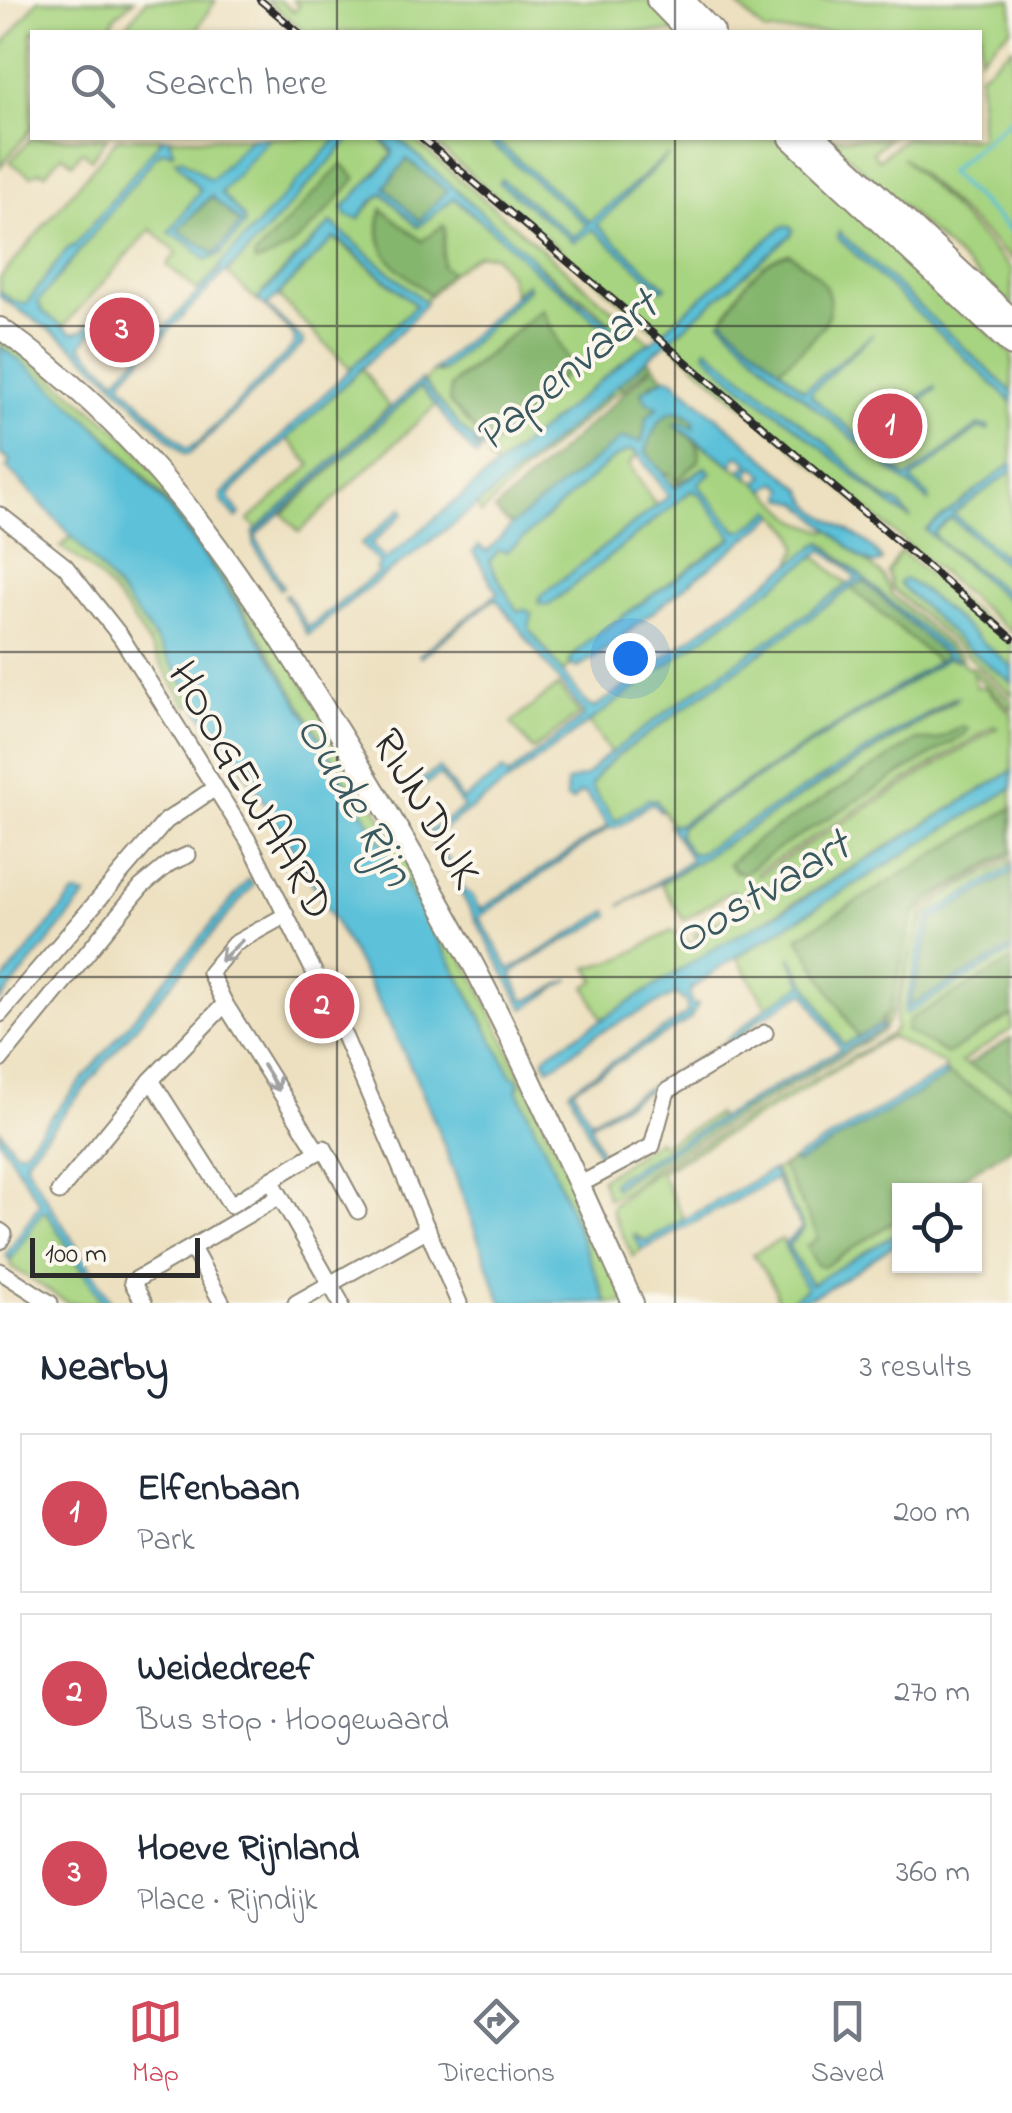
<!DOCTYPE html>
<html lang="en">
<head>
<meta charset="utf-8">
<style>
	body { margin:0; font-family:"Indie Flower",sans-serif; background:#f6f6f7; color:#1f2937 }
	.controls { position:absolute; right:30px; bottom:30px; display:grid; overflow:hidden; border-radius:0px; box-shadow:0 2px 8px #0004 }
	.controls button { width:90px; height:90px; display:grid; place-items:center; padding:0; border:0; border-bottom:2px solid #e0e1e3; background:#fff; color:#1f2937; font:50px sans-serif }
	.scale { position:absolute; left:30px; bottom:25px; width:170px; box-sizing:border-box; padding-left:10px; border:5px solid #2b2b2b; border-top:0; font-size:28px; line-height:35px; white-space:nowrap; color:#2b2b2b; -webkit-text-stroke:8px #fbf7ec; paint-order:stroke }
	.you { position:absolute; left:630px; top:658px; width:35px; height:35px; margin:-25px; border:8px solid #fff; border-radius:50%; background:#1a73e8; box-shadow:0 0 0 15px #1a73e833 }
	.badge { display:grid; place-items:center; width:65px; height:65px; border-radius:50%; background:#d1495b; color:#fff; font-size:32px; font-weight:700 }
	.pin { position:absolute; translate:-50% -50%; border:5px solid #fff; box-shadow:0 2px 10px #0006 }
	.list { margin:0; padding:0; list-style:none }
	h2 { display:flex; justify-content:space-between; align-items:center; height:130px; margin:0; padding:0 40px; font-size:42px }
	h2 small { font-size:32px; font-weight:400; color:#747a83 }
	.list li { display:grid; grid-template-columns:65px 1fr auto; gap:30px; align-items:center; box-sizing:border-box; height:160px; margin:0 20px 20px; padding:0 20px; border:2px solid #e0e1e3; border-radius:0px }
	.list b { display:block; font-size:38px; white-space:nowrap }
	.list p { margin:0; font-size:32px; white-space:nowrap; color:#747a83 }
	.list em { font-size:32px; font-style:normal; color:#747a83 }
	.icon { flex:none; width:55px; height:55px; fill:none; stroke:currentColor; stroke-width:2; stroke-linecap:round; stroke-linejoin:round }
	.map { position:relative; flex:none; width:1012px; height:1303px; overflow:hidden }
	.search { position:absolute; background:#fff; box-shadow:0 2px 8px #0004; left:30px; right:30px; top:30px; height:110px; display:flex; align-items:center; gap:25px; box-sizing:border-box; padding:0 35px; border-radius:0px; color:#747a83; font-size:38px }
	.sheet { height:670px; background:#fff }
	nav { display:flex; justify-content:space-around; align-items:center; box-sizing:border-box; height:140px; border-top:2px solid #e0e1e3; background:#fff; font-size:28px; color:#747a83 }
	nav a { display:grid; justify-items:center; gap:5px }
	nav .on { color:#d1495b }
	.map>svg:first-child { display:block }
	.green { fill:#a7d480; stroke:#698056; stroke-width:2.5; fill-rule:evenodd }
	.forest { fill:#85b66e; stroke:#58704c; stroke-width:2.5 }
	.water { fill:#5bc1d9; stroke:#437682; stroke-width:2.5; fill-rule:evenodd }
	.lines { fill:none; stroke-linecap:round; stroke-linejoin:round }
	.stream { stroke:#5bc1d9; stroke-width:4 }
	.minor-casing { stroke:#8c8676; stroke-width:19 }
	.major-casing { stroke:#8c8676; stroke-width:24 }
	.highway-casing { stroke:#8c8676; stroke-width:26 }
	.minor { stroke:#fff; stroke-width:15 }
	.major { stroke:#fff; stroke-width:20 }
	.highway { stroke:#fff; stroke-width:22 }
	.rail-casing { stroke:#2b2b2b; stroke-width:8 }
	.rail { stroke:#fbf7ec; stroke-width:4; stroke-dasharray:11; stroke-linecap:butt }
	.oneway { stroke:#a0a0a0 }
	.grid { fill:none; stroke:#2b2b2b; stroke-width:2.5; stroke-opacity:0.55 }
	.labels { text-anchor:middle; stroke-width:8; stroke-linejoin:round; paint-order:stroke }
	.street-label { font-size:45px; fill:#2b2b2b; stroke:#fbf7ec }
	.water-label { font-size:48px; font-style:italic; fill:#39585f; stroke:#fbf7ec }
</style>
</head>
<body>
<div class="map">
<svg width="1012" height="1303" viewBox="0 0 1012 1303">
	<rect width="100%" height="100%" fill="#fbf7ec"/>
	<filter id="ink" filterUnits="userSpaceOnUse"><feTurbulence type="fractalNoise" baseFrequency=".01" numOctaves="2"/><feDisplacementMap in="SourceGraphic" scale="20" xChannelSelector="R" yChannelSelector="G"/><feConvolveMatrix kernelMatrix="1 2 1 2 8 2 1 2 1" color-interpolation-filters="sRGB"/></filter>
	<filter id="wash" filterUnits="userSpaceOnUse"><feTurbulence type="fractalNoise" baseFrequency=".0048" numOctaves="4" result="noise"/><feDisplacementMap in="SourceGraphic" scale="40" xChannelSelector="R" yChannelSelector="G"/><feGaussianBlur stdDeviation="2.25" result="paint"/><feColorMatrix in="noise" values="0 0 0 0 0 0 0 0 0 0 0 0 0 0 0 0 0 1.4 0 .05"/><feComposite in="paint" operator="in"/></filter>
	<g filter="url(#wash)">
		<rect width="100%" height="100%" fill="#ede0c0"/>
		<g class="green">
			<path d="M 38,0 L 134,0 L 115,16 L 109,32 L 32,32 L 32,128 L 0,167 L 0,49 Z"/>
			<path d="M 146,0 L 216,0 L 195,32 L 122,32 Z"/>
			<path d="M 266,0 L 279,0 L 294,12 L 299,6 L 293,0 L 648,0 L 679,32 L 304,32 Z"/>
			<path d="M 732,0 L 1012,0 L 1012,28 L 980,57 L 980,32 L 765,32 Z"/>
			<path d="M 1012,47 L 1012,260 L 902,157 L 1012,269 L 1012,307 L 828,138 L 889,138 L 873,152 L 878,160 L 905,138 L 980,138 L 980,74 Z"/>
			<path d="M 32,137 L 32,138 L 107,138 L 91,159 L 82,151 L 73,163 L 62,155 L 45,174 L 40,171 L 31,176 L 10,162 Z"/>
			<path d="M 118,138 L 163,138 L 74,247 L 68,248 L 26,304 L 13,301 L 0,291 L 0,278 Z"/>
			<path d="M 169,138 L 251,138 L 211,181 L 182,159 L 186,175 L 200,190 L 187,211 L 222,197 L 223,188 L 269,138 L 338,138 L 198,291 L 167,265 L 177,253 L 151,229 L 63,327 L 43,312 L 38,302 L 155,157 L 162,151 L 173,153 Z"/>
			<path d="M 351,138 L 380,138 L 393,154 L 343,208 L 359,216 L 383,193 L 418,227 L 454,198 C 481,222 512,245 536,272 C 542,279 557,286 566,294 C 581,306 597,327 615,332 C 599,302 554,284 531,257 L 397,138 L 412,138 L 650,342 L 496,467 L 488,458 L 492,454 L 462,429 L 424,382 L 433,371 L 439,373 L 444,370 L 529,288 L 526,284 L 514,294 L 509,275 L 494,255 L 478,254 L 451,273 L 442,266 L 442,226 L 422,242 L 382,210 C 368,253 401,270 430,295 L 424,301 L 331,223 L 264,291 L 258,302 L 227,273 ZM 542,309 L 571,366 L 538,405 L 495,442 L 477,433 L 449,402 L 456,380 Z"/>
			<path d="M 428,138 L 780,138 L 1012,354 L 1012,633 Z"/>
			<path d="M 334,238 L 416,305 L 350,369 L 278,296 Z"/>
			<path d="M 0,334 L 132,442 L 268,621 L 478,984 L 629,1303 L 607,1303 L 549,1157 L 517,1088 L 520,1084 L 517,1077 L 512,1077 C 462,976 404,881 347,784 C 296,697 243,600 181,520 C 129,453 67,396 0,346 Z"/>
			<path d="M 362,368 L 389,407 L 258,530 L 249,520 L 311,465 L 287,438 Z"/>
			<path d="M 618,385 L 624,389 L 610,397 L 525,470 L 481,514 L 477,504 Z"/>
			<path d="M 421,386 L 436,405 L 299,532 L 283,514 Z"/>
			<path d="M 698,443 L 758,483 L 798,521 L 824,531 L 830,530 L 883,576 L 892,595 L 961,656 L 962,662 L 968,668 L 974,667 L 1012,701 L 1012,709 L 972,672 L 976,687 L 985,687 L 1012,714 L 1012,771 L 602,1019 L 586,987 L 596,980 L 588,968 L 622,958 L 671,931 L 692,945 L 698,941 L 694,934 L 752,903 L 748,893 L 739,898 L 733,890 L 684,920 L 661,884 L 956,700 L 954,697 L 697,854 L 691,853 L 679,836 L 680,827 L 948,658 L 956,661 L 823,542 L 790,565 L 798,548 L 793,532 L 772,510 L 742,533 L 737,531 L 700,487 L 699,483 L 709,474 L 705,467 L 673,486 L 663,473 L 669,473 L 700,454 ZM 994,726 L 997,728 L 757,876 L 758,871 ZM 965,734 L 773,852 L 744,873 L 735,871 L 729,864 L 917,740 L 937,740 Z"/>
			<path d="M 630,450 L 638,455 L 629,464 L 656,506 L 540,597 L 538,601 L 549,605 L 692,490 L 701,496 L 733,537 L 588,641 L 571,658 L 572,665 L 563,672 L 529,629 L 529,624 L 517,612 L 489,562 L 499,550 L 506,552 L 518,543 L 611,460 Z"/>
			<path d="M 73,535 C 121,585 159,643 195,701 L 188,707 C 154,655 116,577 60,547 Z"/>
			<path d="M 901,551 L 1012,643 L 1012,695 L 892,588 L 888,572 Z"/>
			<path d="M 813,554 L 848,585 L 611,754 L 589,722 Z"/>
			<path d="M 851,588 L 938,662 L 679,824 L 671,824 L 656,800 L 648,799 L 617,821 L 613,820 L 592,791 L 591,786 L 600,771 L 617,756 Z"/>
			<path d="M 558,686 L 580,714 L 533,750 L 511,723 Z"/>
			<path d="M 1012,788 L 1012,808 L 798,937 L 858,1038 L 843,1045 L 790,956 L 803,985 L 767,1007 L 737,957 Z"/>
			<path d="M 1012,851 L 1012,855 L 944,893 L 924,909 L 893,1013 L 882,1032 L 656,1166 L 625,1192 L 608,1199 L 601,1179 L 658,1140 L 662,1145 L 717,1114 L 720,1119 L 616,1178 L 615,1188 L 644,1167 L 882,1028 L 914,913 L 930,898 Z"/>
			<path d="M 1012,860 L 1012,866 L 932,914 L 922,937 L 983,968 L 1012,952 L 1012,961 L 909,1020 L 947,1054 L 1012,1015 L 1012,1029 L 961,1062 L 1012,1088 L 1012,1110 L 948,1074 L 943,1064 L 891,1037 L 888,1038 L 789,1099 L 660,1172 L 684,1219 L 646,1241 L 636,1235 L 642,1250 L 633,1257 L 611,1210 L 613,1205 L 658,1169 L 891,1034 L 896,1029 L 895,1021 C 902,994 911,937 926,915 C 940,893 989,873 1012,860 Z"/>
			<path d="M 782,1167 L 817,1233 L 824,1267 L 899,1218 L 899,1232 L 811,1284 L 788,1246 L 803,1230 L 775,1170 Z"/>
			<path d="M 42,1211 L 46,1211 L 103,1303 L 68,1303 L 12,1267 L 10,1261 Z"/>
			<path d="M 782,1239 L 806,1286 L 805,1291 L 787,1303 L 777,1303 L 775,1288 L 753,1254 Z"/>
		</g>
		<g class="forest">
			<path d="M 407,159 L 447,191 L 419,222 L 385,187 Z"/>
			<path d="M 342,164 L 356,178 C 331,207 294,256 255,262 L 254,257 Z"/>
			<path d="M 212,196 L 241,223 L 215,254 L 178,230 Z"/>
			<path d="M 382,209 L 422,241 L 443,225 L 445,228 L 442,266 L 451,273 L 430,295 C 398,267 370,256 382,209 Z"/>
			<path d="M 789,253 C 798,261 812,269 820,279 C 850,317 804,347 778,370 L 723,319 C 739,291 756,262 789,253 Z"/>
			<path d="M 542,309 L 571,366 L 538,405 L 495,443 L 477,433 L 449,402 L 451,386 Z"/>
			<path d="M 648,359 L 665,378 L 652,383 L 641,393 L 658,408 L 647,417 L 642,442 L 622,438 L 513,525 L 506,522 L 495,510 L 651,369 L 649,367 L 624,389 L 618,385 Z"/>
			<path d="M 678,410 L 694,420 L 694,428 L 680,422 L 675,425 C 688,437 702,441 699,461 L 676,481 L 669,473 L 663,473 L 646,452 C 652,433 657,413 678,410 Z"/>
			<path d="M 860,582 L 866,583 L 946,656 L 938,662 L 851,588 Z"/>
			<path d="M 963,726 L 968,729 L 965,734 L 773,852 L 744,873 L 735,871 L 729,864 L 757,840 L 917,740 L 937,740 Z"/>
			<path d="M 1012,808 L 1012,851 L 930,898 L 914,913 L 889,1013 L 883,1017 L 880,1025 L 858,1038 L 798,937 Z"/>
			<path d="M 1012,872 L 1012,948 L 909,1006 L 933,920 Z"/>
			<path d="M 1012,961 L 1012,1015 L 947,1054 L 906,1031 L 909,1020 Z"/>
			<path d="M 1012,1038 L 1012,1088 L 967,1065 Z"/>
			<path d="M 948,1074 L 1012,1110 L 1012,1147 L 943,1190 L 900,1190 L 899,1218 L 824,1267 L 817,1265 L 806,1246 L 817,1239 L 817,1233 L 782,1167 L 793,1160 L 796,1163 L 801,1161 Z"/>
		</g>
		<g class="water">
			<path d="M 163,138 L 169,138 L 173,152 L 162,151 L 155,157 L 38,302 L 43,312 L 72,333 L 82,331 L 105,311 L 107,313 L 81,346 L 116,379 L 219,270 L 220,265 L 338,138 L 351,138 L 240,260 L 224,273 L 123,378 L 122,384 L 187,449 L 199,442 L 295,344 L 294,336 L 258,299 L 331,223 L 426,303 L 403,329 L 231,492 L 229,499 L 240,514 L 236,518 L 221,500 L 222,494 L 416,305 L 341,241 L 334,238 L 267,306 L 302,339 L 303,344 L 201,444 L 189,454 L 184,454 L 106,375 L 66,341 L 0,297 L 0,291 L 13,301 L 26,304 L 68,248 L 74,246 Z"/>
			<path d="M 251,138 L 269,138 L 221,193 L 244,218 L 244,226 L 220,255 L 206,260 L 188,243 L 169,233 L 200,190 L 175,160 L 182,159 L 211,180 ZM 211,196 L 241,223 L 215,254 L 178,230 Z"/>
			<path d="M 380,138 L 399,139 L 531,257 L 540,269 L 615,328 L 615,332 C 598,328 581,306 566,294 C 556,285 542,279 536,272 C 512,245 481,222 454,198 L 418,227 L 383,193 L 369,204 L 359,219 L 347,216 L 343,208 L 392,157 L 393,151 ZM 407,159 L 447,191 L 419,221 L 385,187 Z"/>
			<path d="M 485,138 L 493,138 L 590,222 L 668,155 L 597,225 L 666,287 L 662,290 L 593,229 L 574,242 L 499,183 L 501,179 L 574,237 L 587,225 Z"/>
			<path d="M 783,226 L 790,226 L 793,230 L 791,235 C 691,319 596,406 496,490 C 435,541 368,584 308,635 L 284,595 L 287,594 L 308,628 L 379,572 L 376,568 L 380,564 L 361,544 L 402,508 L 404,513 L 371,544 L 385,560 L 636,351 L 651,342 Z"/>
			<path d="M 839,232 L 1012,392 L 1012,402 L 837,237 Z"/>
			<path d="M 527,284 L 527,290 L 444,370 L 433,371 Z"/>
			<path d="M 723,319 L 804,390 L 873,334 L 813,390 L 811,396 L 862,439 L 934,387 L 936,389 L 866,443 L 907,478 L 979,425 L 989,427 L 988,430 L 979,428 L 913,478 L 912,481 L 929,496 L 929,501 L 777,376 L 721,321 Z"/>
			<path d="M 0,346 C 158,458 247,615 343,778 C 402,876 460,974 512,1076 L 516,1077 L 520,1085 L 517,1089 L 549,1157 L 607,1303 L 502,1303 C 469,1218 442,1128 401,1047 C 351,944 291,845 231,748 C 210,736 195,701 182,680 C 133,601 72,534 7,468 L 10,461 L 0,454 Z"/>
			<path d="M 707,348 L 824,441 L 880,495 L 899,504 L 911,519 C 874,496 839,461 802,432 C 770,406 733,383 705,352 Z"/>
			<path d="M 665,378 L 671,378 L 803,490 C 814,524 865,528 882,561 L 874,564 L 861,558 L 800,503 L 783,498 L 785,488 L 777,482 L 766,490 L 759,485 L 758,481 L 765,476 L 756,467 L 750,469 L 750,478 L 740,471 L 750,464 L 741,456 L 735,457 L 733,466 L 675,425 L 680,422 L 694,428 L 694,420 C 667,396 653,428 646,452 L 673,486 L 677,487 L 705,467 L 711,472 L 699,483 L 700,487 L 737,531 L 745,530 L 772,510 L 776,515 L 601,653 L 578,668 L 570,664 L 570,660 L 588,641 L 733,538 L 701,496 L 692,490 L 549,605 L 539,604 L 540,597 L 669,496 L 636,452 L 630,450 L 611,460 L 518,543 L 506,552 L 499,550 L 489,562 L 517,611 L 526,610 L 532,614 L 529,629 L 587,704 L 594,708 L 622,689 L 821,542 L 959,660 L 948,658 L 680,827 L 679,836 L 691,853 L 697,854 L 914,721 L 960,696 L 691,865 L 620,906 L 691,860 L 669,825 L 679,824 L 693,816 L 946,656 L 866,583 L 860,582 L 851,588 L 617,756 L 600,771 L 591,786 L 615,821 L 648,799 L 656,800 L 662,810 L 660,812 L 652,803 C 637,809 626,828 609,828 L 479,917 L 510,970 L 608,911 L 610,916 L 523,965 L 512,974 L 523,999 L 528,1000 L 571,979 L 524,1009 L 428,832 L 464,808 L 440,775 L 408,796 L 405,792 L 439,768 L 463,800 L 503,770 L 508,776 L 583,717 L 583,712 L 497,600 L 493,600 L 421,657 L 419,655 L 498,593 L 473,552 L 479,546 L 487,552 L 512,525 L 622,438 L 642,442 L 647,417 L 658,407 L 646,401 L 642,391 ZM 823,550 L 842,563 L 856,579 L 674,706 L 600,761 L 586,776 L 567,782 L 566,798 L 572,801 L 580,793 L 586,794 L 608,826 L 480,910 L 471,894 L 465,891 L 436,838 L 437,834 Z"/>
			<path d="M 421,380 L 462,429 L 484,448 L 482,450 L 471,442 L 480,453 L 477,456 C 455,436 441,408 420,387 L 255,536 L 283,587 L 280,589 L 255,547 L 253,533 Z"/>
			<path d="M 1012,463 L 1012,471 L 953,514 L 1002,555 L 1012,552 L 1009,560 L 1012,570 L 951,518 L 934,532 L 937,539 L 1012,597 L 1012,604 L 925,530 Z"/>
			<path d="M 905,579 L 920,588 L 1012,667 L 1012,683 L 963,645 L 902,587 L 899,582 Z"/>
			<path d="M 1012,771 L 1012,788 L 731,960 L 692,988 L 689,995 L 693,1005 L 698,1004 L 690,1019 L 573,1089 L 590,1121 L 721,1045 L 767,1007 L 803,985 L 790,956 L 843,1045 L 881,1025 L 883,1028 L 644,1167 L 620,1182 L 615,1188 L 612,1183 L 616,1178 L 840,1049 L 805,992 L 758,1020 L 736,1040 L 590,1124 L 604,1160 L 603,1165 L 569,1090 L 688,1013 L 686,1002 L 676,994 L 595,1035 L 564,1059 L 548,1068 L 544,1060 L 546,1055 L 715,948 L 797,903 Z"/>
			<path d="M 1012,866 L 1012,872 L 933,920 L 909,1006 L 1012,948 L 1012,952 L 906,1014 L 904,1012 L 922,937 L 932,914 Z"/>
			<path d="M 249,879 L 253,885 L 26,1159 L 27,1167 L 111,1302 L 103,1303 L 46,1211 L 42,1212 L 10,1261 L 6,1255 L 40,1203 L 0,1140 L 0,1130 L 15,1151 L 23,1151 Z"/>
			<path d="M 74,894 L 86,896 L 0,1001 L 0,985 Z"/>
			<path d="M 944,1071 L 946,1077 L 801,1161 L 796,1163 L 793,1160 Z"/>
			<path d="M 772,1170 L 804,1228 L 788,1246 L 811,1284 L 899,1232 L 899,1241 C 873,1258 816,1303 787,1303 L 806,1289 L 784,1244 L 802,1228 L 775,1179 L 642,1250 L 634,1236 L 646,1241 Z"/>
		</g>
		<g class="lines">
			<path class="stream" d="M 1012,118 L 948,172 L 1012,232"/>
		</g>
	</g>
	<g filter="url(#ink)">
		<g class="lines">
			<g class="minor-casing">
				<g id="minor">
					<path d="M 0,515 L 65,566 L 121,637 L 251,845 L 332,1008 L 459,1303"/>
					<path d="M 286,915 L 234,944 L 210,973 L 225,1004 L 318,1152"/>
					<path d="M 0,1014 L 166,821 L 215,788"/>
					<path d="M 0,1060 L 141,887 L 170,863 L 188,855"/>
					<path d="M 151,1080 L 231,1205 L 271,1180"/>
					<path d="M 579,1185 L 652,1146 L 667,1091 L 765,1033"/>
					<path d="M 59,1192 L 151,1080 L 225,1004"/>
					<path d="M 0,1231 L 4,1234 L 0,1241"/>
					<path d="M 192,1248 L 222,1303"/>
					<path d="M 0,1271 L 50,1303"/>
					<path d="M 144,1303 L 132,1282 L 280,1196"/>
					<path d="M 296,1303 L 428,1229"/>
					<path d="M 341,1303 L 271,1180 L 324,1148 L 358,1211"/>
				</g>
			</g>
			<g class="major-casing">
				<path id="major" d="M 0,328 C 146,431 230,557 322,705 C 368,778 412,852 453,927 C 520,1049 575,1177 633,1303"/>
			</g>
			<g class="highway-casing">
				<g id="highway">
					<path d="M 658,0 L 689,32"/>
					<path d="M 682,0 L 713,32"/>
					<path d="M 791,138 L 1012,345"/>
					<path d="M 816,138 L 1012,320"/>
				</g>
			</g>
			<use href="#minor" class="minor"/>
			<use href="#major" class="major"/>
			<use href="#highway" class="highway"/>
			<g class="rail-casing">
				<g id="rail">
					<path d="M 260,0 L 298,32"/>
					<path d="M 422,138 L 1012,638"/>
				</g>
			</g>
			<use href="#rail" class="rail"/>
		</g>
		<defs><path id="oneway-shaft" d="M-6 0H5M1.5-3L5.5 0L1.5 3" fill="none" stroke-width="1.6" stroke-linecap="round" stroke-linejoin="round" transform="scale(2.5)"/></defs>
		<g class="oneway">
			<use href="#oneway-shaft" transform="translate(231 951) rotate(136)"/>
			<use href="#oneway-shaft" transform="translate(271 1078) rotate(58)"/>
		</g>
	</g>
	<path class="grid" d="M 337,0 L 337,32M 675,0 L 675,32M 337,138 L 337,1303M 675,138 L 675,1303M 0,326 L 1012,326M 0,652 L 1012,652M 0,977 L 1012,977"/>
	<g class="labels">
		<g class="street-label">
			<text transform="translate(253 789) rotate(60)" y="16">HOOGEWAARD</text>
			<text transform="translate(429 807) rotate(60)" y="16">RIJNDIJK</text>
		</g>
		<g class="water-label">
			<text transform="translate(564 369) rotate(-40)" y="17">Papenvaart</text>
			<text transform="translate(357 799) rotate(60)" y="17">Oude Rijn</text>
			<text transform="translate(759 890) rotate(-31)" y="17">Oostvaart</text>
		</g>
	</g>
</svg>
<div class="controls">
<button><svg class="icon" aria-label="locate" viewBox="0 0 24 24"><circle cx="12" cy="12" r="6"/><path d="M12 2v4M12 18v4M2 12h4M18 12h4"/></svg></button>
</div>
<div class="scale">100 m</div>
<div class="you"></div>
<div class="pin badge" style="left:890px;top:426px">1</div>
<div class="pin badge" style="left:322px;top:1006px">2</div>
<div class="pin badge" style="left:122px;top:330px">3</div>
<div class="search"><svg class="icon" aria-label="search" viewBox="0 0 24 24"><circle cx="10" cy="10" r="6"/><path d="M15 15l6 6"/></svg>Search here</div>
</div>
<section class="sheet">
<h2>Nearby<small>3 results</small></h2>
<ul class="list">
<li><span class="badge">1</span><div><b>Elfenbaan</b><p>Park</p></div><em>200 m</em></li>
<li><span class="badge">2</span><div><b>Weidedreef</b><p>Bus stop · Hoogewaard</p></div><em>270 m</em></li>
<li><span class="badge">3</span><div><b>Hoeve Rijnland</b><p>Place · Rijndijk</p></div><em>360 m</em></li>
</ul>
</section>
<nav>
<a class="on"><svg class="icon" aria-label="map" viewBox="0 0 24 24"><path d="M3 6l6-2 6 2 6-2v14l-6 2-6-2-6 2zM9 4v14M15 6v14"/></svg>Map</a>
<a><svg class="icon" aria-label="directions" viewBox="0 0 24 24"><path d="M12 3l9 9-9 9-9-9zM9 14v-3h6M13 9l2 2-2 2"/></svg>Directions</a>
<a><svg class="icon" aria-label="saved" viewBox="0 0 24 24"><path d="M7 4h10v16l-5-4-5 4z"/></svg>Saved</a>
</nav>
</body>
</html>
